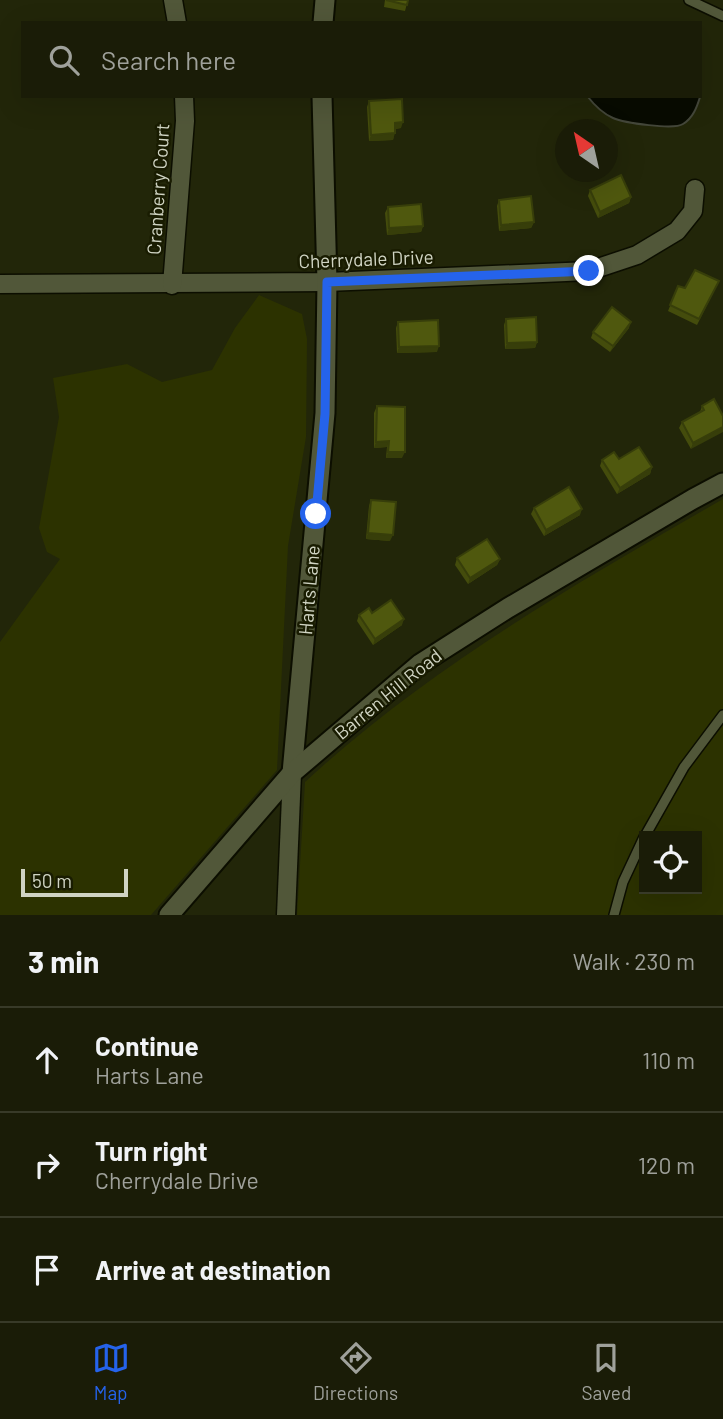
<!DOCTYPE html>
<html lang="en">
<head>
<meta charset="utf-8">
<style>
	body { margin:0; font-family:Barlow,sans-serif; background:#232511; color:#f1f3f6 }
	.controls { position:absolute; right:21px; bottom:21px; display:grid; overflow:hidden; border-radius:0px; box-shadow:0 7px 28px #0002 }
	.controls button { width:63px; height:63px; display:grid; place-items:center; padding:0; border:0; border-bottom:2px solid #383a28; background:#1a1c07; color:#f1f3f6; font:35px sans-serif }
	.compass { position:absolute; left:555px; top:119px; width:63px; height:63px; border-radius:50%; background:#1a1c07; box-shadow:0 7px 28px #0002; rotate:326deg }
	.scale { position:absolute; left:21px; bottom:18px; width:107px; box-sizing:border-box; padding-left:7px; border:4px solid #d0d4c3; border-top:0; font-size:19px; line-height:24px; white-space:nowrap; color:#d0d4c3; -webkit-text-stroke:5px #191c01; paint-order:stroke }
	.stop { position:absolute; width:21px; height:21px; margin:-16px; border:5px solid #2563eb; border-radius:50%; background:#fff }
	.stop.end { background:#2563eb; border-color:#fff; box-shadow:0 2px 7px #0008 }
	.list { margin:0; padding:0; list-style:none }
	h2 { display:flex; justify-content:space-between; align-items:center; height:91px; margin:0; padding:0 28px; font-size:30px }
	h2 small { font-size:23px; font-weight:400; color:#9fa19b }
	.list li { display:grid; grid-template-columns:46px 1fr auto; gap:21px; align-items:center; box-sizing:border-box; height:105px; padding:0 28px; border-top:2px solid #383a28 }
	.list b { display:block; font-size:26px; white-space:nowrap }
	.list p { margin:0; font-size:23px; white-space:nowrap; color:#9fa19b }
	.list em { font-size:23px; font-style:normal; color:#9fa19b }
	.icon { flex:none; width:38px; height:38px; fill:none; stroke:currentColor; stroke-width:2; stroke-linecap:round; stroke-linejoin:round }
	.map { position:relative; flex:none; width:723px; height:915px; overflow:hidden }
	.search { position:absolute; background:#1a1c07; box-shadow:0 7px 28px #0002; left:21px; right:21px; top:21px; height:77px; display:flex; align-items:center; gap:18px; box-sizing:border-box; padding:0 24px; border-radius:0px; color:#9fa19b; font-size:26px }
	.sheet { height:406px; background:#1a1c07 }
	nav { display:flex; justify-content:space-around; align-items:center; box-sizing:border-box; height:98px; border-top:2px solid #383a28; background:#1a1c07; font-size:19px; color:#9fa19b }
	nav a { display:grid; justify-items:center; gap:4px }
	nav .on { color:#2563eb }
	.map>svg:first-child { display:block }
	.green { fill:#2c3200; fill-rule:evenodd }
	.water { fill:#080b00; stroke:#44473a; stroke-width:2 }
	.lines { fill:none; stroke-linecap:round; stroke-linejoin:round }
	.service-casing { stroke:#0c0e00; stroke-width:12 }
	.minor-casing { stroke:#0c0e00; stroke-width:21 }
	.tertiary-casing { stroke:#0c0e00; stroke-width:23 }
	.service { stroke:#515739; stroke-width:9 }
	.minor { stroke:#515739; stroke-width:18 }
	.tertiary { stroke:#515739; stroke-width:19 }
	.wall { fill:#444c0c }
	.shaded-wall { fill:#373e0a }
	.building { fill:#4f580e; stroke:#373e0a; stroke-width:2 }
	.route { stroke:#2563eb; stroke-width:9 }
	.labels { text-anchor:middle; stroke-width:5; stroke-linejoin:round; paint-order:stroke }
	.street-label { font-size:19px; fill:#d0d4c3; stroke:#191c01 }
</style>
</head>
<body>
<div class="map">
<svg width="723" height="915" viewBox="0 0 723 915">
	<rect width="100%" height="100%" fill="#222609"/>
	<g class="green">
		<path d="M 259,295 L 302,314 L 307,339 L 306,437 L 288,546 L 277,770 L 151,915 L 0,915 L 0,642 L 60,559 L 47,552 L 39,528 L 59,417 L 53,378 L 127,364 L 162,382 L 212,370 L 235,328 Z"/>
		<path d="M 723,499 L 723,915 L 297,915 L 305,782 C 429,667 577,583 723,499 ZM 644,836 L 697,836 L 697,889 L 644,889 Z"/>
	</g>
	<path class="water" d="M 588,97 L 700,96 L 700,97 C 697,107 693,118 683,124 C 674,130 624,123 613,118 C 602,113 595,106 588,97 Z"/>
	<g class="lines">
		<g class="service-casing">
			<g id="service">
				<path d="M 689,0 L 723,16"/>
				<path d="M 645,836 L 684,767 L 723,715"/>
				<path d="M 614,915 L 623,882 L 644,837"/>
			</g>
		</g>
		<g class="minor-casing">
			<g id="minor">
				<path d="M 173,0 L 177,23"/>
				<path d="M 0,284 L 327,282 L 589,271 L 637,255 L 677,231 L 693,211 L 695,189"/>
				<path d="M 172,285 L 185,121 L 184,96"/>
				<path d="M 286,915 L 292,773"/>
			</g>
		</g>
		<g class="tertiary-casing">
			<g id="tertiary">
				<path d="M 323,23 L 325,0"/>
				<path d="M 292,773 L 325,413 L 327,282 L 322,96"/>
				<path d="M 169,915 L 292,773 L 420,664 L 508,608 L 693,499 L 723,483"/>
			</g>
		</g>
		<use href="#service" class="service"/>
		<use href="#minor" class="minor"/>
		<use href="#tertiary" class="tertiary"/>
	</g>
	<g class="wall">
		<path d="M 385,0 L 408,0 L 405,11 L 384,7 Z"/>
		<path d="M 369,101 L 401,128 L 395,129 L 393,140 L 369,141 L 367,107 Z"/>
		<path d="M 590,190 L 631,197 L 629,203 L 598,218 L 588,196 Z"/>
		<path d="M 499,200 L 534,222 L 531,228 L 499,231 L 497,206 Z"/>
		<path d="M 388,207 L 423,226 L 421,232 L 387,235 L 385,213 Z"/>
		<path d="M 719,281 L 697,325 L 668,311 L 678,286 L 685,288 Z"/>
		<path d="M 506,319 L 537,342 L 535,348 L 505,349 L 504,325 Z"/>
		<path d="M 398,322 L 437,352 L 397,353 L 396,328 Z"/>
		<path d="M 629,328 L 610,352 L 591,338 L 593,332 Z"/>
		<path d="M 714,399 L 691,449 L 679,428 L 682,422 L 700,412 L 702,406 Z"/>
		<path d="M 377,406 L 402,458 L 386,458 L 387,447 L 374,448 L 374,413 Z"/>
		<path d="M 619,459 L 652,467 L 650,474 L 617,494 L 600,466 L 602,460 Z"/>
		<path d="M 371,500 L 390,541 L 366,539 L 369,506 Z"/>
		<path d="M 534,508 L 580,515 L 544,536 L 531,514 Z"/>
		<path d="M 457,558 L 500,559 L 497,565 L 468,584 L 455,565 Z"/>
		<path d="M 372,613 L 402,625 L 373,645 L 357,621 L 359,615 Z"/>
	</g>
	<g class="shaded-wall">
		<path d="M 403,122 L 401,128 L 393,129 L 395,123 Z"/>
		<path d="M 395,133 L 393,140 L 369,141 L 371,135 Z"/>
		<path d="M 631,197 L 629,203 L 598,218 L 600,212 Z"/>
		<path d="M 534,222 L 531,228 L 499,231 L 501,225 Z"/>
		<path d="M 423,226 L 421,232 L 387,235 L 389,228 Z"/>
		<path d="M 631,322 L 629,328 L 610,352 L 613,346 Z"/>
		<path d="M 537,342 L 535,348 L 505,349 L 507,343 Z"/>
		<path d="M 439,346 L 437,352 L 397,353 L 399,347 Z"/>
		<path d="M 723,427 L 723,432 L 691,449 L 693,443 Z"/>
		<path d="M 389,441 L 387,447 L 374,448 L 376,442 Z"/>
		<path d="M 388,452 L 405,452 L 402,458 L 386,458 Z"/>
		<path d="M 652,467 L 650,474 L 617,494 L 620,488 Z"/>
		<path d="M 582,509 L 580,515 L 544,536 L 546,530 Z"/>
		<path d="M 368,533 L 393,535 L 390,541 L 366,539 Z"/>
		<path d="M 500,559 L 497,565 L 468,584 L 470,578 Z"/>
		<path d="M 404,619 L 402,625 L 373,645 L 375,639 Z"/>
	</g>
	<g class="building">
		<path d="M 386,0 L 408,0 L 407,5 Z"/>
		<path d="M 402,99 L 403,122 L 395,123 L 395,133 L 371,135 L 369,101 Z"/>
		<path d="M 621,175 L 631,197 L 600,212 L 590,190 Z"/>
		<path d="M 531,196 L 534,222 L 501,225 L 499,200 Z"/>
		<path d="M 421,204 L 423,226 L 389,228 L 388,207 Z"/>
		<path d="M 695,270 L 719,281 L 699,319 L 670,305 L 678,286 L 685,288 Z"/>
		<path d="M 612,307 L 631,322 L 613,346 L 593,332 Z"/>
		<path d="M 536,317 L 537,342 L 507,343 L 506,319 Z"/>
		<path d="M 438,320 L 439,346 L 399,347 L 398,322 Z"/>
		<path d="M 714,399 L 723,416 L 723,427 L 693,443 L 682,422 L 704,410 L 702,406 Z"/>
		<path d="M 377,406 L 405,407 L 405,452 L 388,452 L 389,441 L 376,442 Z"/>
		<path d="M 639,447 L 652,467 L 620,488 L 602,460 L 614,452 L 619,459 Z"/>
		<path d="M 569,487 L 582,509 L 546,530 L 534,508 Z"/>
		<path d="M 371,500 L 396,502 L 393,535 L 368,533 Z"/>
		<path d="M 487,539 L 500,559 L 470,578 L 457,558 Z"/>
		<path d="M 391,600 L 404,619 L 375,639 L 359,615 L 369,608 L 372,613 Z"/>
	</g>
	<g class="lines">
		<path class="route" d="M 316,514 L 325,414 L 327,282 L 589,271"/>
	</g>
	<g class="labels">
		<g class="street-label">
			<text transform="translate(158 189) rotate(-86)" y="7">Cranberry Court</text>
			<text transform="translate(366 259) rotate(-2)" y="7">Cherrydale Drive</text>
			<text transform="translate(309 590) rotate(-85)" y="7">Harts Lane</text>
			<text transform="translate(388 694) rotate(-39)" y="7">Barren Hill Road</text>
		</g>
	</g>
</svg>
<div class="controls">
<button><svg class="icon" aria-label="locate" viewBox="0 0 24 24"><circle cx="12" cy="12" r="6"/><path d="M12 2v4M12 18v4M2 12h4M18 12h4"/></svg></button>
</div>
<svg class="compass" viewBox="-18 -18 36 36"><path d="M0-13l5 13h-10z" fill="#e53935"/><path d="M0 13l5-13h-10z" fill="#9fa19b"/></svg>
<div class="scale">50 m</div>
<div class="stop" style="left:316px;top:514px"></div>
<div class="stop end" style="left:589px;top:271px"></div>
<div class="search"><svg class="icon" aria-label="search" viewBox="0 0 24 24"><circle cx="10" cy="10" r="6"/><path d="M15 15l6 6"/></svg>Search here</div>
</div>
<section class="sheet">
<h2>3 min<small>Walk · 230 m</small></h2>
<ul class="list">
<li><svg class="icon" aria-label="ahead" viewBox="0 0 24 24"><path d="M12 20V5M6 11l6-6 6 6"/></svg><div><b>Continue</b><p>Harts Lane</p></div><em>110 m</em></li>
<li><svg class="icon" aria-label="right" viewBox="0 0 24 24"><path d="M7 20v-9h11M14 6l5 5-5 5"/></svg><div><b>Turn right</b><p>Cherrydale Drive</p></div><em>120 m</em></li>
<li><svg class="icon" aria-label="arrive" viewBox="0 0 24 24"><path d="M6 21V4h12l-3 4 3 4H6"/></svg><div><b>Arrive at destination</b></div></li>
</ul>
</section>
<nav>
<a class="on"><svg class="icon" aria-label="map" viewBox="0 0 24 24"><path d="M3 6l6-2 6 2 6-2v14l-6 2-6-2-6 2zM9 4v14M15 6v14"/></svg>Map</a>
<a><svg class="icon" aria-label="directions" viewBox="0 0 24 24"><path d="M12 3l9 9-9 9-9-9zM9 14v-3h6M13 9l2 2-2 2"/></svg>Directions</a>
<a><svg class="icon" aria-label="saved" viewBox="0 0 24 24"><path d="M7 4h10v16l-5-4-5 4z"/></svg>Saved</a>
</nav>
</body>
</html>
